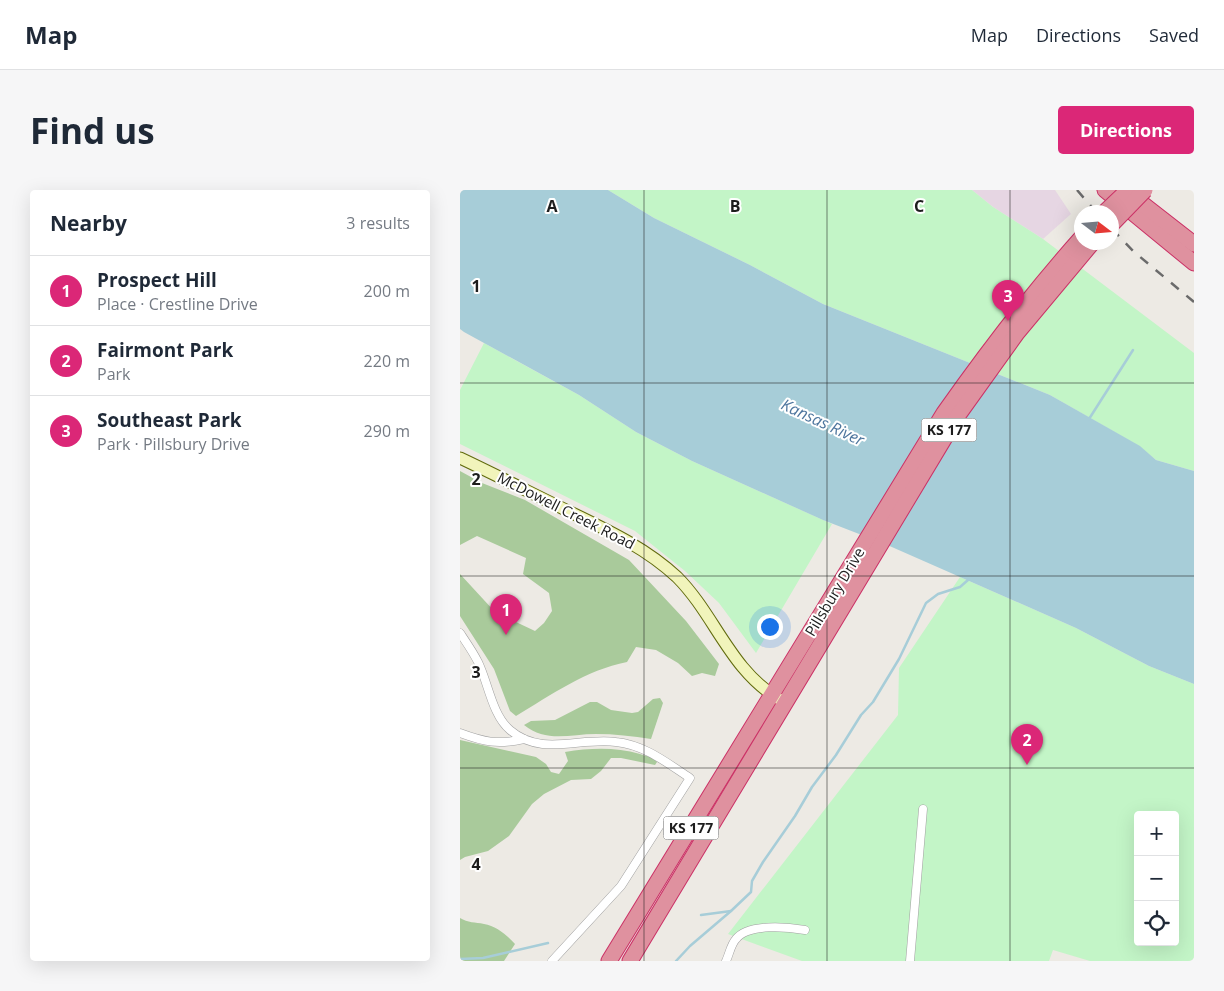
<!DOCTYPE html>
<html lang="en">
<head>
<meta charset="utf-8">
<style>
	body { margin:0; font-family:"Open Sans",sans-serif; background:#f6f6f7; color:#1f2937 }
	.controls { position:absolute; right:15px; bottom:15px; display:grid; overflow:hidden; border-radius:5px; box-shadow:0 5px 20px #0002 }
	.controls button { width:45px; height:45px; display:grid; place-items:center; padding:0; border:0; border-bottom:1px solid #e0e1e3; background:#fff; color:#1f2937; font:25px sans-serif }
	.compass { position:absolute; left:614px; top:15px; width:45px; height:45px; border-radius:50%; background:#fff; box-shadow:0 5px 20px #0002; rotate:106deg }
	.you { position:absolute; left:309px; top:436px; width:18px; height:18px; margin:-12px; border:4px solid #fff; border-radius:50%; background:#1a73e8; box-shadow:0 0 0 8px #1a73e833 }
	.badge { display:grid; place-items:center; width:32px; height:32px; border-radius:50%; background:#db2777; color:#fff; font-size:16px; font-weight:700 }
	.pin { position:absolute; translate:-50% -41px; filter:drop-shadow(0 1px 2px #0008) }
	.pin::after { content:''; position:absolute; top:26px; width:18px; height:15px; background:inherit; clip-path:polygon(0 0,100% 0,50% 100%) }
	.list { margin:0; padding:0; list-style:none }
	h2 { display:flex; justify-content:space-between; align-items:center; height:65px; margin:0; padding:0 20px; font-size:21px }
	h2 small { font-size:16px; font-weight:400; color:#747a83 }
	.list li { display:grid; grid-template-columns:32px 1fr auto; gap:15px; align-items:center; box-sizing:border-box; height:70px; padding:0 20px; border-top:1px solid #e0e1e3 }
	.list b { display:block; font-size:19px; white-space:nowrap }
	.list p { margin:0; font-size:16px; white-space:nowrap; color:#747a83 }
	.list em { font-size:16px; font-style:normal; color:#747a83 }
	.icon { flex:none; width:28px; height:28px; fill:none; stroke:currentColor; stroke-width:2; stroke-linecap:round; stroke-linejoin:round }
	.map { position:relative; flex:none; width:734px; height:771px; overflow:hidden; border-radius:5px }
	header { display:flex; align-items:center; gap:30px; box-sizing:border-box; height:70px; padding:0 25px; background:#fff; border-bottom:1px solid #e0e1e3 }
	header strong { font-size:24px }
	nav { display:flex; gap:28px; margin-inline-start:auto; font-size:18px }
	.intro { display:flex; align-items:center; justify-content:space-between; box-sizing:border-box; height:120px; padding:0 30px }
	h1 { margin:0; font-size:35px }
	.button { padding:12px 22px; border-radius:5px; background:#db2777; color:#fff; font-size:18px; font-weight:700 }
	main { display:flex; gap:30px; padding:0 30px }
	aside { flex:1; background:#fff; border-radius:5px; box-shadow:0 5px 20px #0002 }
	.map>svg:first-child { display:block }
	.industrial { fill:#e6d6e3 }
	.forest { fill:#a9ca9b }
	.park { fill:#c3f5c7; fill-rule:evenodd }
	.water { fill:#a7cdd8 }
	.lines { fill:none; stroke-linecap:round; stroke-linejoin:round }
	.stream { stroke:#a7cdd8; stroke-width:2.5 }
	.street-casing { stroke:#a1a1a1; stroke-width:9 }
	.secondary-casing { stroke:#616b0d; stroke-width:13 }
	.highway-casing { stroke:#cb3166; stroke-width:17 }
	.street { stroke:#fff; stroke-width:8 }
	.secondary { stroke:#f1f4bb; stroke-width:11 }
	.highway { stroke:#df919f; stroke-width:15 }
	.rail { stroke:#6b6b6b; stroke-width:2.5; stroke-dasharray:10 10; stroke-linecap:butt }
	.highway-bridge-casing { stroke:#cb3166; stroke-width:17; stroke-linecap:butt }
	.highway-bridge { stroke:#df919f; stroke-width:15 }
	.grid { fill:none; stroke:#1d1d1d; stroke-width:1; stroke-opacity:0.55 }
	.labels { text-anchor:middle; stroke-width:4; stroke-linejoin:round; paint-order:stroke }
	.shield { fill:#fff; stroke:#616161; stroke-width:1 }
	.shield-label { font-size:14px; font-weight:bold; fill:#1d1d1d }
	.street-label { font-size:15px; fill:#1d1d1d; stroke:#fff }
	.water-label { font-size:16px; font-style:italic; fill:#4e769e; stroke:#fff }
	.grid-label { font-size:16px; text-anchor:middle; font-weight:bold; fill:#1d1d1d; stroke:#fff; stroke-width:4; stroke-linejoin:round; paint-order:stroke }
</style>
</head>
<body>
<header>
<strong>Map</strong>
<nav><a>Map</a><a>Directions</a><a>Saved</a></nav>
</header>
<div class="intro"><h1>Find us</h1><a class="button">Directions</a></div>
<main>
<aside>
<h2>Nearby<small>3 results</small></h2>
<ul class="list">
<li><span class="badge">1</span><div><b>Prospect Hill</b><p>Place · Crestline Drive</p></div><em>200 m</em></li>
<li><span class="badge">2</span><div><b>Fairmont Park</b><p>Park</p></div><em>220 m</em></li>
<li><span class="badge">3</span><div><b>Southeast Park</b><p>Park · Pillsbury Drive</p></div><em>290 m</em></li>
</ul>
</aside>
<div class="map">
<svg width="734" height="771" viewBox="0 0 734 771">
	<rect width="100%" height="100%" fill="#edeae4"/>
	<path class="industrial" d="M 512,0 L 595,0 L 611,24 L 583,49 L 533,17 Z"/>
	<g class="forest">
		<path d="M 0,281 L 22,293 L 65,310 L 169,370 L 226,431 L 259,474 L 255,486 L 242,483 L 232,486 L 218,473 L 196,460 L 176,457 L 167,472 C 126,480 91,505 56,526 L 50,521 L 34,479 L 0,426 L 0,384 L 35,422 L 75,441 L 84,433 L 92,421 L 89,403 L 63,384 L 66,368 L 17,346 L 0,355 Z"/>
		<path d="M 200,508 L 203,513 L 191,549 C 173,546 154,544 136,544 C 110,544 86,553 64,535 L 71,531 L 95,530 L 130,512 L 137,512 L 151,520 L 172,523 L 178,522 L 193,509 Z"/>
		<path d="M 0,550 L 76,567 L 86,574 L 91,582 L 99,584 L 108,571 L 105,562 C 131,558 155,557 180,564 C 188,567 192,566 197,572 L 195,575 L 161,568 L 151,568 L 141,581 L 131,589 L 111,590 L 84,604 L 72,614 L 49,646 L 28,661 L 5,667 L 0,670 Z"/>
		<path d="M 0,728 C 8,733 15,732 24,734 C 36,736 47,745 55,754 L 44,771 L 0,771 Z"/>
	</g>
	<g class="park">
		<path d="M 148,0 L 512,0 L 533,17 L 583,49 L 734,163 L 734,281 L 696,270 L 679,256 L 590,205 L 363,114 L 290,75 L 194,28 Z"/>
		<path d="M 24,153 L 119,205 L 176,242 L 232,271 L 372,334 L 296,463 L 259,413 L 225,381 L 175,341 L 0,254 L 0,200 Z"/>
		<path d="M 500,387 L 616,438 L 689,476 L 734,494 L 734,771 L 630,771 L 593,760 L 589,771 L 342,771 L 268,744 L 438,525 L 439,478 ZM 678,625 L 715,625 L 715,752 L 678,752 Z"/>
	</g>
	<path class="water" d="M 0,0 L 148,0 L 194,28 L 290,75 L 363,114 L 590,205 L 680,256 L 696,270 L 734,281 L 734,494 L 689,476 L 616,438 L 425,354 L 363,330 L 232,271 L 176,242 L 119,205 L 4,142 L 0,139 Z"/>
	<g class="lines">
		<g class="stream">
			<path d="M 629,229 L 673,160"/>
			<path d="M 241,725 L 271,721"/>
			<path d="M 0,769 L 23,768 L 88,753"/>
			<path d="M 216,771 L 230,756 L 271,721 L 291,702 L 292,691 L 303,672 L 335,626 L 352,597 L 376,565 L 401,525 L 413,512 L 439,469 L 466,413 L 478,404 L 500,397 L 508,390"/>
		</g>
		<g class="street-casing">
			<g id="street">
				<path d="M 0,443 C 6,452 13,462 18,472 C 28,492 32,525 50,540 C 81,567 120,547 156,552 C 185,555 207,573 230,588 L 161,696 L 92,771"/>
				<path d="M 0,543 C 24,552 38,555 64,549"/>
				<path d="M 266,771 C 269,765 271,754 276,749 C 288,733 328,737 345,740"/>
				<path d="M 450,771 L 463,619"/>
			</g>
		</g>
		<g class="secondary-casing">
			<path id="secondary" d="M 0,268 C 36,285 71,303 106,320 C 145,339 185,357 217,387 C 255,425 270,480 319,509"/>
		</g>
		<g class="highway-casing">
			<g id="highway">
				<path d="M 645,0 L 734,73"/>
				<path d="M 666,1 L 734,54"/>
				<path d="M 149,771 L 484,223 C 527,162 572,103 622,47"/>
				<path d="M 170,771 L 499,224 L 557,143 L 633,52"/>
			</g>
		</g>
		<use href="#street" class="street"/>
		<use href="#secondary" class="secondary"/>
		<use href="#highway" class="highway"/>
		<g class="rail">
			<path d="M 617,0 L 636,22"/>
			<path d="M 652,39 L 673,61 L 734,112"/>
		</g>
		<g class="highway-bridge-casing">
			<g id="highway-bridge">
				<path d="M 645,22 L 668,0"/>
				<path d="M 652,34 L 685,0"/>
			</g>
		</g>
		<use href="#highway-bridge" class="highway-bridge"/>
	</g>
	<path class="grid" d="M 184,0 L 184,771M 367,0 L 367,771M 550,0 L 550,771M 0,193 L 734,193M 0,386 L 734,386M 0,578 L 734,578"/>
	<g class="labels">
		<g class="shield">
			<rect x="461.5" y="228.5" width="55" height="23" rx="4"/>
			<rect x="203.5" y="626.5" width="55" height="23" rx="4"/>
		</g>
		<g class="shield-label">
			<text x="489" y="245">KS 177</text>
			<text x="231" y="643">KS 177</text>
		</g>
		<g class="street-label">
			<text transform="translate(106 321) rotate(27)" y="5">McDowell Creek Road</text>
			<text transform="translate(375 402) rotate(-59)" y="5">Pillsbury Drive</text>
		</g>
		<g class="water-label">
			<text transform="translate(363 232) rotate(25)" y="6">Kansas River</text>
		</g>
	</g>
	<g class="grid-label">
		<text x="92" y="22">A</text>
		<text x="275" y="22">B</text>
		<text x="459" y="22">C</text>
		<text x="16" y="102">1</text>
		<text x="16" y="295">2</text>
		<text x="16" y="488">3</text>
		<text x="16" y="680">4</text>
	</g>
</svg>
<div class="controls">
<button>+</button>
<button>−</button>
<button><svg class="icon" aria-label="locate" viewBox="0 0 24 24"><circle cx="12" cy="12" r="6"/><path d="M12 2v4M12 18v4M2 12h4M18 12h4"/></svg></button>
</div>
<svg class="compass" viewBox="-18 -18 36 36"><path d="M0-13l5 13h-10z" fill="#e53935"/><path d="M0 13l5-13h-10z" fill="#747a83"/></svg>
<div class="you"></div>
<div class="pin badge" style="left:46px;top:445px">1</div>
<div class="pin badge" style="left:567px;top:575px">2</div>
<div class="pin badge" style="left:548px;top:131px">3</div>
</div>
</main>
</body>
</html>
